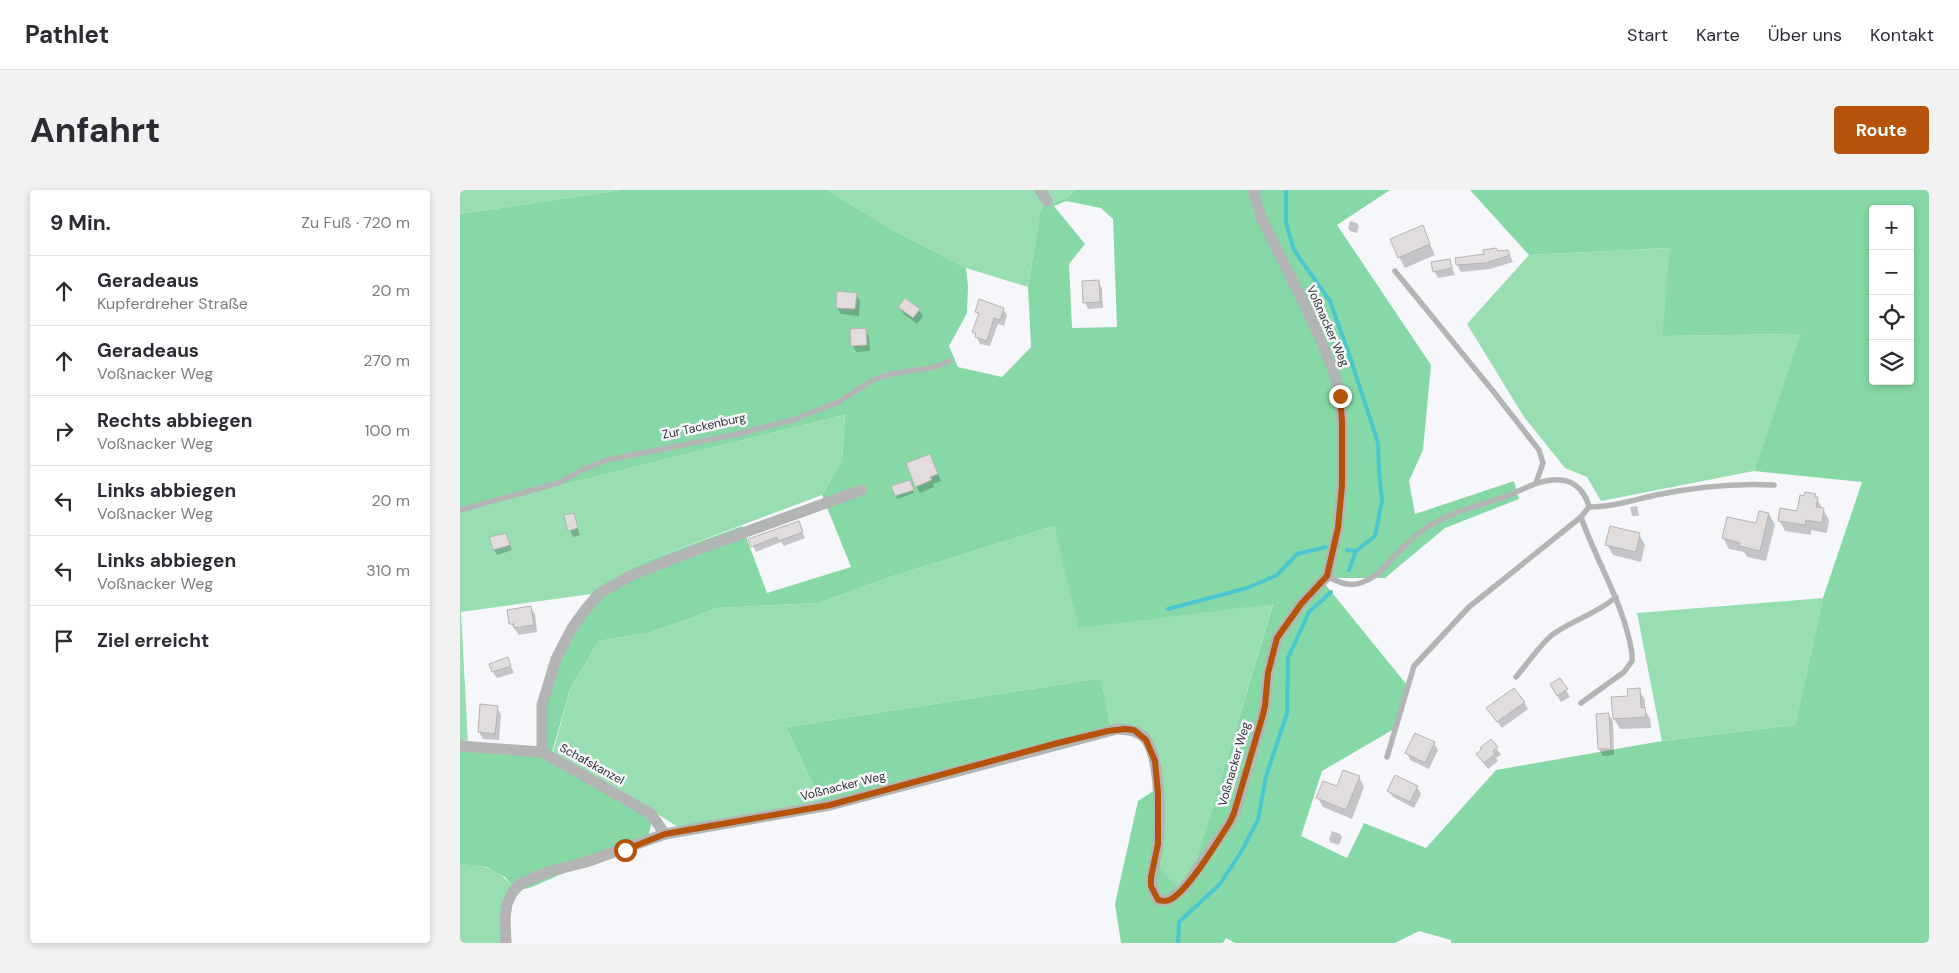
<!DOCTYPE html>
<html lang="de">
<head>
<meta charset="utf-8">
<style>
	body { margin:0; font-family:"DM Sans",sans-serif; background:#f2f2f3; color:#2b2b33 }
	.controls { position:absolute; right:15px; top:15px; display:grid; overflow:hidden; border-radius:5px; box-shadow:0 2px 8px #0003 }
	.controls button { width:45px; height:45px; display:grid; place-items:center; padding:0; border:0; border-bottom:1px solid #e1e1e2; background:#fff; color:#2b2b33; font:25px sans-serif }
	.stop { position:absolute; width:15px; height:15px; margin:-11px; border:4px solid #b45309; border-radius:50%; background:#fff }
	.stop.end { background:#b45309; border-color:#fff; box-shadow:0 1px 5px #0008 }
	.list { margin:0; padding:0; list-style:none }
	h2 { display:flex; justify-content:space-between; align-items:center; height:65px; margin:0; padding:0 20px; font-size:21px }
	h2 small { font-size:16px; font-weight:400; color:#7c7c81 }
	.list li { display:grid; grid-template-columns:32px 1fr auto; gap:15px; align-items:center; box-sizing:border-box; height:70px; padding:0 20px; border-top:1px solid #e1e1e2 }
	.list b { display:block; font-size:19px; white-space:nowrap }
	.list p { margin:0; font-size:16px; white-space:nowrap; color:#7c7c81 }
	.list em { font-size:16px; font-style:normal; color:#7c7c81 }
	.icon { flex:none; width:28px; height:28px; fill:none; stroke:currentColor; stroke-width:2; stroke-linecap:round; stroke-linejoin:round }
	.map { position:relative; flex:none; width:1469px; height:753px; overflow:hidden; border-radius:5px }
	header { display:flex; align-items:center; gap:30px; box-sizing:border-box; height:70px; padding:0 25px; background:#fff; border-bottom:1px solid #e1e1e2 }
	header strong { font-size:24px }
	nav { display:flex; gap:28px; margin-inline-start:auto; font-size:18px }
	.intro { display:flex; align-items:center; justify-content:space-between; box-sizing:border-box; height:120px; padding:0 30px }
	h1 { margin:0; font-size:35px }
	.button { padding:12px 22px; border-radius:5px; background:#b45309; color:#fff; font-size:18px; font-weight:700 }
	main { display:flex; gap:30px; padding:0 30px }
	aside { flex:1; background:#fff; border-radius:5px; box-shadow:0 2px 8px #0003 }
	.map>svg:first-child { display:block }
	.green { fill:#99deb2 }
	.forest { fill:#86d9a6; fill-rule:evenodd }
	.shadow { fill:#0003 }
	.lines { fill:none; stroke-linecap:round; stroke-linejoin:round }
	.stream { stroke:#49c7d0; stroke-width:4 }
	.building { fill:#e1dddc; stroke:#b8b3b3 }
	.service { stroke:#b3b5b5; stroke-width:5.5 }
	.minor { stroke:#b3b5b5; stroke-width:11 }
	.route { stroke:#b45309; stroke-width:6 }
	.labels { text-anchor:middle; stroke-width:5; stroke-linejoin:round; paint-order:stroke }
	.street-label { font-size:12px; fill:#303031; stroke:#f6f7fb }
</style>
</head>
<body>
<header>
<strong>Pathlet</strong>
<nav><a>Start</a><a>Karte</a><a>Über uns</a><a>Kontakt</a></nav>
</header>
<div class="intro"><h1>Anfahrt</h1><a class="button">Route</a></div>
<main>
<aside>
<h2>9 Min.<small>Zu Fuß · 720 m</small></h2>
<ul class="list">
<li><svg class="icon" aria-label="ahead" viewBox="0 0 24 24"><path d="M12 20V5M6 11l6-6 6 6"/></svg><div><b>Geradeaus</b><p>Kupferdreher Straße</p></div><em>20 m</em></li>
<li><svg class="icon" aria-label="ahead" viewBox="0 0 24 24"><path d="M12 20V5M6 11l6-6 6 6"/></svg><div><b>Geradeaus</b><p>Voßnacker Weg</p></div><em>270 m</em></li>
<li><svg class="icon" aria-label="right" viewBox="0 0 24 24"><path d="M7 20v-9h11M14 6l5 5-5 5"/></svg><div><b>Rechts abbiegen</b><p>Voßnacker Weg</p></div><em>100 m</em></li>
<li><svg class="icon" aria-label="left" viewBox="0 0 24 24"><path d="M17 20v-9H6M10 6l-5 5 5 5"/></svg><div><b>Links abbiegen</b><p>Voßnacker Weg</p></div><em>20 m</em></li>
<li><svg class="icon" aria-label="left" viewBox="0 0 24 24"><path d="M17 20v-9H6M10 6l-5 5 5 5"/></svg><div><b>Links abbiegen</b><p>Voßnacker Weg</p></div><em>310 m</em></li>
<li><svg class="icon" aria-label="arrive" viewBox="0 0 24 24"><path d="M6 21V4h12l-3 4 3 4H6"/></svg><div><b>Ziel erreicht</b></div></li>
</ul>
</aside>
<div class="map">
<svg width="1469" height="753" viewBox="0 0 1469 753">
	<rect width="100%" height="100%" fill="#f6f7fb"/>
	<g class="green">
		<path d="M 0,0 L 161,0 L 0,24 Z"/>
		<path d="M 367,0 L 615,0 L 607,8 L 581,16 L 568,97 L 506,78 L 431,39 Z"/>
		<path d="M 1211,58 L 1202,146 L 1342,144 L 1294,281 L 1141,311 L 1127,287 L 1105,278 L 1064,227 L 1007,134 L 1069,65 Z"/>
		<path d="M 385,225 L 382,270 L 362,305 L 184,372 L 131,404 L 1,422 L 8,553 L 0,552 L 0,322 L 106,294 Z"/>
		<path d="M 594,336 L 620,437 L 813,413 L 726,707 L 699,679 L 693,552 L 651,539 L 641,488 L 326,537 L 362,614 L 218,637 L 156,598 L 93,563 L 110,499 L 139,451 L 192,442 L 258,418 L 359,413 L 430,387 Z"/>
		<path d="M 1363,408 L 1335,535 L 1202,551 L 1177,423 Z"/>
		<path d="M 0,674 C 26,676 38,677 54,699 L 45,753 L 0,753 Z"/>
	</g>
	<g class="forest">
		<path d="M 161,0 L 367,0 L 431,39 L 506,78 L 508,96 L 507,123 L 489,156 L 498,177 L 542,187 L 571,157 L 568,97 L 581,16 L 607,8 L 615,0 L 930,0 L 877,35 L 971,175 L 963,260 L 949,291 L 955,324 L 1054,291 L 1059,309 L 985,338 L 925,388 L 860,388 L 947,495 L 934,539 L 862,581 L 841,646 L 887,668 L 904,633 L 966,658 L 1036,580 L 1202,551 L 1335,535 L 1363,408 L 1402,292 L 1294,281 L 1341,144 L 1202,146 L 1210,58 L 1069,65 L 1010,0 L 1469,0 L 1469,753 L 991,753 L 991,750 L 959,741 L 935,753 L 775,753 L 766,748 L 763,753 L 661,753 L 655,714 L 678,611 L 701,596 L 700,679 L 726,706 L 813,414 L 619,438 L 594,336 L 430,387 L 359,413 L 258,418 L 192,442 L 139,451 L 110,499 L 92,563 L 77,555 L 103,448 L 131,404 L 184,372 L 282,336 L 307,403 L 391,377 L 362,305 L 382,270 L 385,225 L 106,294 L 0,322 L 0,24 ZM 606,11 L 641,18 L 653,29 L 657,137 L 612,138 L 609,74 L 625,54 L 594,16 ZM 1413,19 L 1450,19 L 1450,191 L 1413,191 Z"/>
		<path d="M 641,488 L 651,539 L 362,614 L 326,537 Z"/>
		<path d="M 0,557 L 83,565 L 193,629 L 188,646 L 72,697 L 56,701 L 45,687 L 27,677 L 0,674 Z"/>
	</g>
	<g class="shadow">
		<path d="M 890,31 L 897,33 L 899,36 L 897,43 L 890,41 L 888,38 Z"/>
		<path d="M 962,37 L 975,65 L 945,78 L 939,67 Z"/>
		<path d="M 1048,61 L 1053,72 L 1030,79 L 1001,82 L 997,75 L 996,69 Z"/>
		<path d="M 989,70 L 995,85 L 978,88 L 974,81 Z"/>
		<path d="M 638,91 L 642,98 L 643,118 L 628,119 L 625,112 Z"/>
		<path d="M 396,104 L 400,111 L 399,126 L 381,124 L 377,117 Z"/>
		<path d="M 440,118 L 459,120 L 463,126 L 457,134 L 444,124 Z"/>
		<path d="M 543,119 L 547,125 L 544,136 L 538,134 L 530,156 L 520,154 L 514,142 L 519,126 L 516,121 Z"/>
		<path d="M 405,140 L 409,146 L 410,161 L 396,162 L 393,156 Z"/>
		<path d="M 470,265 L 481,291 L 473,294 L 474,297 L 460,303 L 456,296 Z"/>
		<path d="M 451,294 L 454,303 L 437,309 L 436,306 Z"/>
		<path d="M 1355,305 L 1369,330 L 1367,343 L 1351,340 L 1351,345 L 1325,341 L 1319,330 L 1338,322 Z"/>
		<path d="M 1177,316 L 1179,326 L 1172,326 L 1170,317 Z"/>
		<path d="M 113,324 L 120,345 L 113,347 L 110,340 Z"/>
		<path d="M 1309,324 L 1315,335 L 1306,371 L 1287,367 L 1284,362 L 1269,359 L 1263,348 L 1297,334 Z"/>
		<path d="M 341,338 L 345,348 L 324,356 L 321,352 L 296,362 L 290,350 Z"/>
		<path d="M 46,344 L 52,360 L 37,365 L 34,360 Z"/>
		<path d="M 1179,344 L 1185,355 L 1181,372 L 1153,365 L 1147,355 Z"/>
		<path d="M 71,418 L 75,424 L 77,442 L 59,445 L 51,434 Z"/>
		<path d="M 48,469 L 54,483 L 37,488 L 33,482 Z"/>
		<path d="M 1100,489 L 1110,507 L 1101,512 L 1091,495 Z"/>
		<path d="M 1179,500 L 1185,510 L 1185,520 L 1190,529 L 1191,538 L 1160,539 L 1154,529 L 1169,507 Z"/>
		<path d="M 1064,512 L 1068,519 L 1042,538 L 1032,525 Z"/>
		<path d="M 21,516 L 37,518 L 41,524 L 39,550 L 23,549 L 19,542 Z"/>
		<path d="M 1149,525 L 1153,531 L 1154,565 L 1143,566 L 1139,559 Z"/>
		<path d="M 1031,550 L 1041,565 L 1036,568 L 1038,571 L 1028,579 L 1022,571 Z"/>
		<path d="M 974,553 L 978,560 L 969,579 L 950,570 L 947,563 Z"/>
		<path d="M 899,587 L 904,597 L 892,629 L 863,617 L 858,608 Z"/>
		<path d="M 957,597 L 961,604 L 954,618 L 933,607 L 929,601 Z"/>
		<path d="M 872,641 L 880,644 L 882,647 L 879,655 L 870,652 L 869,649 Z"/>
	</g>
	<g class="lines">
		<g class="stream">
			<path d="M 826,0 L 826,33 L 834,60 L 870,111 L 892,173 L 918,253 L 919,282 L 922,311 L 915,346 L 896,361 L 889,380"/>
			<path d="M 887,360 L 896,361"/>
			<path d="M 708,419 L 787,398 L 817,385 L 837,364 L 866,357"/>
			<path d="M 718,753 L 719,732 L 760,694 L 781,662 L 798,630 L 806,586 L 827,523 L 828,468 L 849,422 L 871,402"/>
		</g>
	</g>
	<g class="building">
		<path d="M 963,35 L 970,54 L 938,68 L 930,49 Z"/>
		<path d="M 1036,58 L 1038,61 L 1048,60 L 1050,65 L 1026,73 L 996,75 L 995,68 L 1024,64 L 1023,60 Z"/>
		<path d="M 990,69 L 992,78 L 973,82 L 971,72 Z"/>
		<path d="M 639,90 L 640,112 L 623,113 L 622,91 Z"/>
		<path d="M 377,101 L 397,103 L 395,119 L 376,118 Z"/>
		<path d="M 445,108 L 460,119 L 453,128 L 438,117 Z"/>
		<path d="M 519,109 L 544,118 L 540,130 L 534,128 L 527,151 L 515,147 L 516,144 L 512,142 L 519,123 L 515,122 Z"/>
		<path d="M 406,138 L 407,155 L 391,156 L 390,139 Z"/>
		<path d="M 470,264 L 478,284 L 470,287 L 472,290 L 455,297 L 446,273 Z"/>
		<path d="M 450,290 L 454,300 L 435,306 L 431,296 Z"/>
		<path d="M 1345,302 L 1356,304 L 1355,307 L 1358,307 L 1356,317 L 1364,318 L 1362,333 L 1346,330 L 1345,335 L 1318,331 L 1320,318 L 1337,321 L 1340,305 L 1344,306 Z"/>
		<path d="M 1299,321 L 1309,323 L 1300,361 L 1279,356 L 1280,353 L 1262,348 L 1267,327 L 1296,333 Z"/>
		<path d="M 114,323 L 118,338 L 108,341 L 104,325 Z"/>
		<path d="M 339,331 L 343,342 L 319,351 L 317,347 L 291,357 L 288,349 Z"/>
		<path d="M 1150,336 L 1180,343 L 1176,362 L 1145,355 Z"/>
		<path d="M 46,343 L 50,355 L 33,360 L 29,347 Z"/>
		<path d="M 71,416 L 74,435 L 54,438 L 54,434 L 49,434 L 47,420 Z"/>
		<path d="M 48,467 L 51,476 L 32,482 L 29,474 Z"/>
		<path d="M 1100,488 L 1108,499 L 1097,506 L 1090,494 Z"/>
		<path d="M 1054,498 L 1065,512 L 1037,532 L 1026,518 Z"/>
		<path d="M 1180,498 L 1181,518 L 1185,517 L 1186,527 L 1153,529 L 1151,507 L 1168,506 L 1167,499 Z"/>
		<path d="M 20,514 L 38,516 L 35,544 L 18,542 Z"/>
		<path d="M 1149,523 L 1151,559 L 1138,559 L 1136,524 Z"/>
		<path d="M 955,543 L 975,552 L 965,573 L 945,563 Z"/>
		<path d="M 1031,549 L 1038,557 L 1033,561 L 1035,564 L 1024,573 L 1016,564 L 1022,559 L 1020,558 Z"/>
		<path d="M 883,580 L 900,586 L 886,620 L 856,608 L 863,591 L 877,596 Z"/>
		<path d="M 935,585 L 958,596 L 950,612 L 927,601 Z"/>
	</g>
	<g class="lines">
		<g class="service">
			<path d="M 935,81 L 1033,201 L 1079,260 L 1083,273 L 1076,293"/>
			<path d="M 1129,317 C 1152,317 1174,310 1196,305 C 1235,297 1275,293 1314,295"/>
			<path d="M 0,320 L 98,293 L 122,280 L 147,270 L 278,244 L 333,230 L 378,212 L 415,189 L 431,184 L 475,177 L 489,171"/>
			<path d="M 1121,327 C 1137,373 1164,414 1172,463 L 1172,471 L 1164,482 L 1121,513"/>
			<path d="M 867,386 C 886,397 897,398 916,385 C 932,370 947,350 966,338 C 990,322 1020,315 1047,306 C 1064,299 1082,288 1101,290 C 1116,291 1126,304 1129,317"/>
			<path d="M 1056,487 C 1067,474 1079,456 1092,445 C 1112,430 1137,424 1156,407"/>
			<path d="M 927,567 L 954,476 L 1009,417 L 1121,327 L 1129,317"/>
		</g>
		<g class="minor">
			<path d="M 580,0 L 587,11"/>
			<path d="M 0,556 L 82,562 L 191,624 L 205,644"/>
			<path d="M 82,562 L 82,515 L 96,469 L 112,438 L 125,420 L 140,403 L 172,385 L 236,360 L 402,300"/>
			<path d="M 46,753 L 45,727 L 47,714 L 52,703 L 60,694 L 87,682 L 126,672 L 205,644 L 370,615 L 657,539 C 667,539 677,540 685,548 C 701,567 700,630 698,654 C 696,675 685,691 698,710 L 705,711 L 712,708 L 724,698 L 770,632 L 775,623 L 802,529 L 805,516 L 808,483 L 817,448 L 841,414 L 867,386 L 878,338 L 882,295 L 882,231 L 880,206 L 874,183 L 852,130 L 801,27 L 793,0"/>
		</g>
	</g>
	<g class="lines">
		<path class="route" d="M 165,660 L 205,644 L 370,615 L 598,553 L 648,541 L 665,539 L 674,540 L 686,550 L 695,571 L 698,603 L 698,654 L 691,687 L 691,696 L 698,710 C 704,711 707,712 713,708 C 730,697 758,651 770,632 L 774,623 L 802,528 L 805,516 L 808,483 L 817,448 L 841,414 L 867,386 L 878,338 L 882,295 L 882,231 L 880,206"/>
	</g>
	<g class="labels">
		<g class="street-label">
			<text transform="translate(868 136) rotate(66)" y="4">Voßnacker Weg</text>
			<text transform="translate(244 236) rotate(-12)" y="4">Zur Tackenburg</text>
			<text transform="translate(132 574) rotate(29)" y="4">Schafskanzel</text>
			<text transform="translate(774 574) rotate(-74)" y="4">Voßnacker Weg</text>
			<text transform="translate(383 596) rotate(-14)" y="4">Voßnacker Weg</text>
		</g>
	</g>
</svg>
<div class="controls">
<button>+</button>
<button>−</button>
<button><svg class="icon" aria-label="locate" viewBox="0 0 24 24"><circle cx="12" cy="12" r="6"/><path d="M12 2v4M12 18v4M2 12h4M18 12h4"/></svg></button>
<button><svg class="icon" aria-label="layers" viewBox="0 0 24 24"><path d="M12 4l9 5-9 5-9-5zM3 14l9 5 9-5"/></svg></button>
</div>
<div class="stop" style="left:165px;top:660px"></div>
<div class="stop end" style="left:880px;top:206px"></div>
</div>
</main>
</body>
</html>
